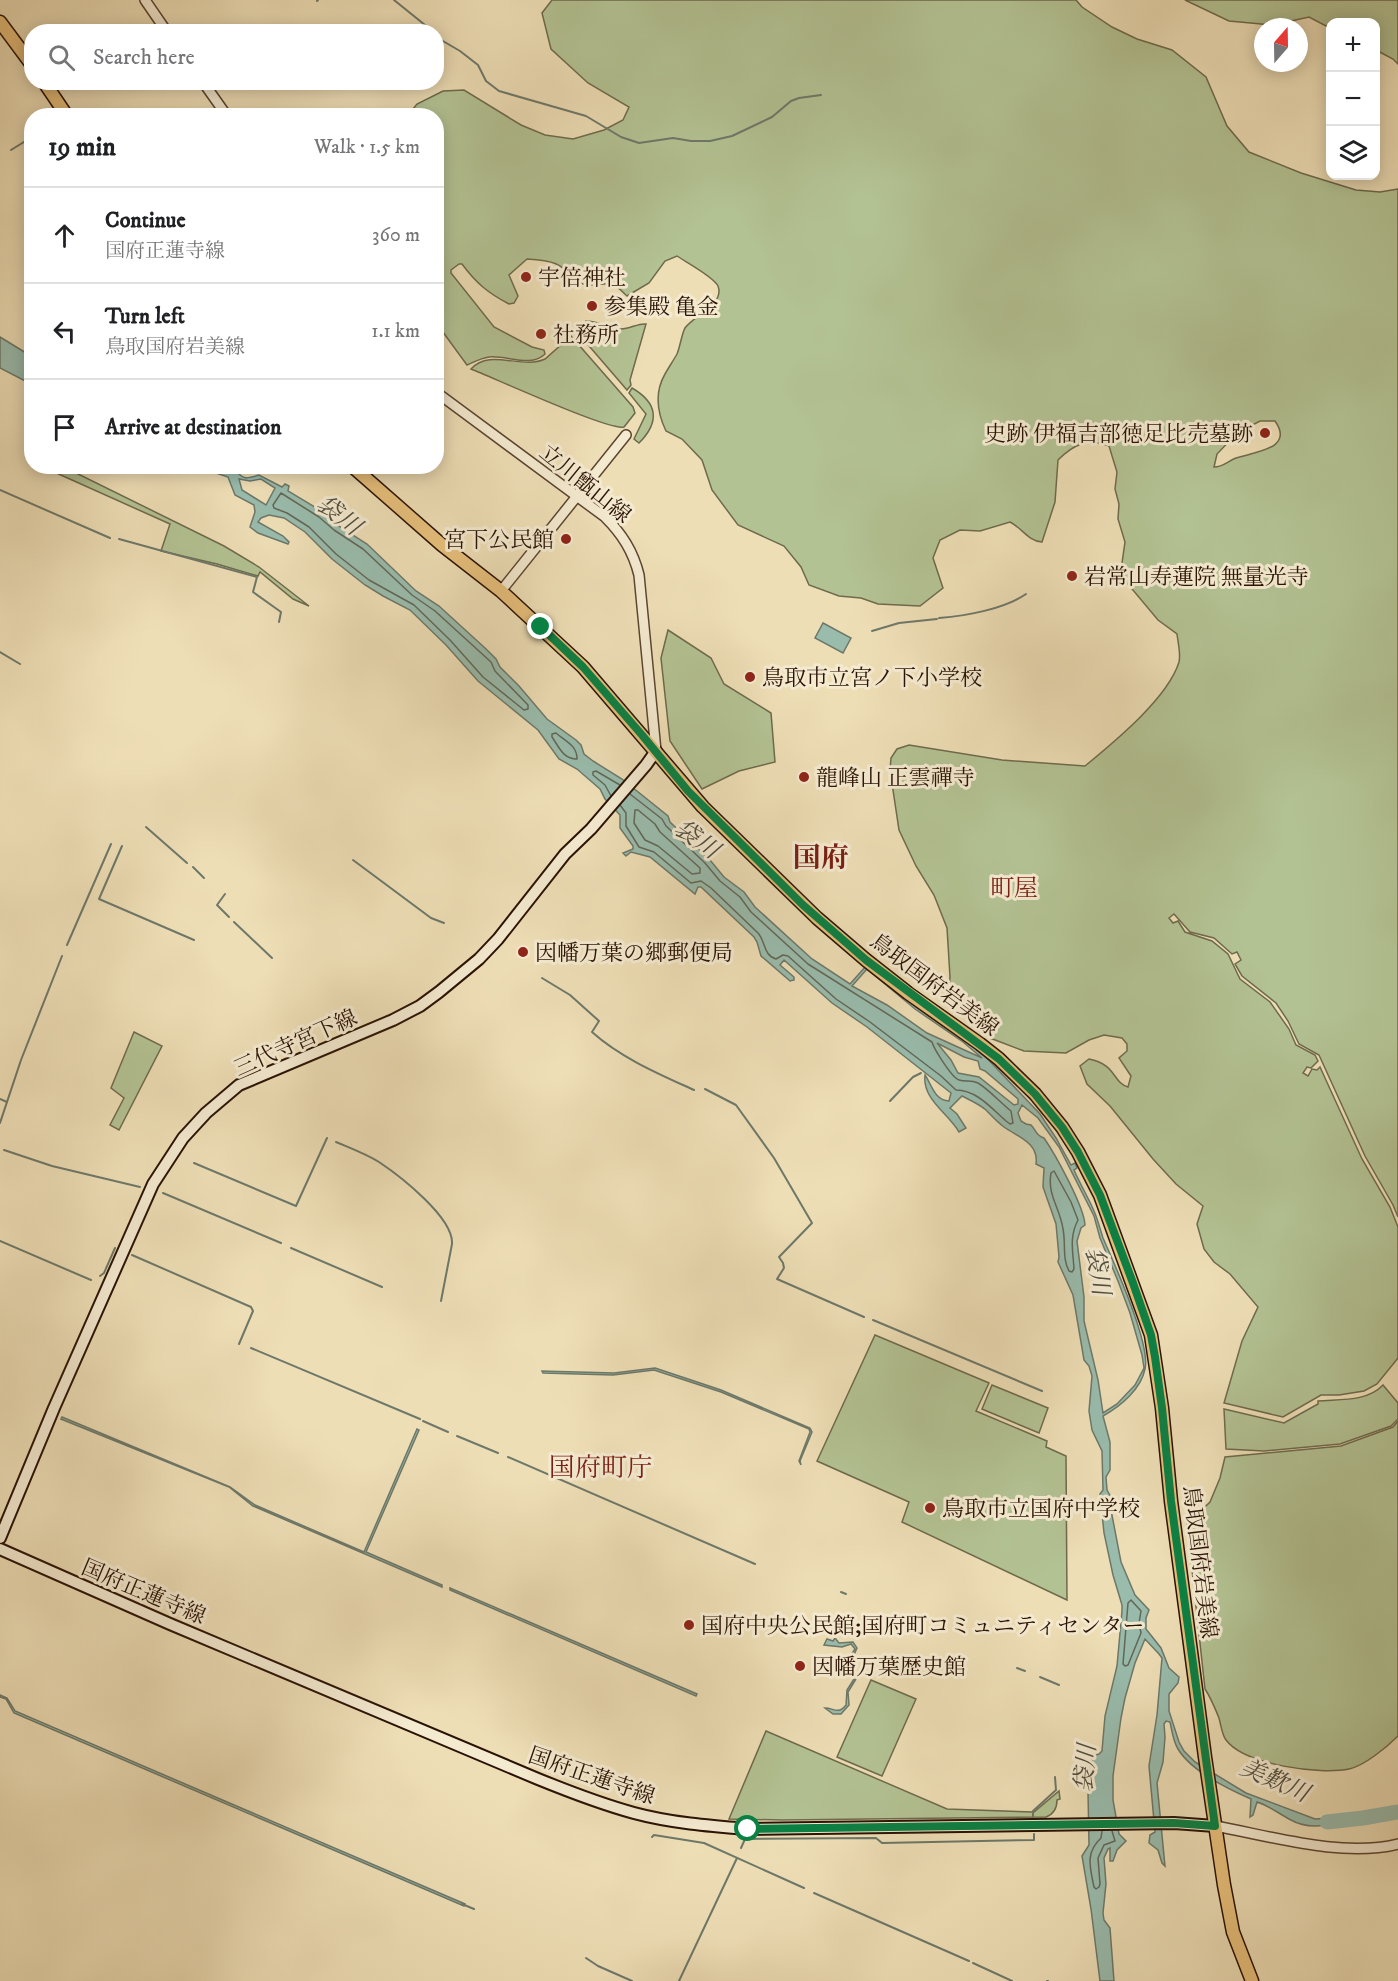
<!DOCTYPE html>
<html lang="en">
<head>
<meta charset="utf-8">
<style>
	body { margin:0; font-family:"IM FELL DW Pica","Noto Serif JP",serif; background:#f6f6f6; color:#202124 }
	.controls { position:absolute; right:18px; top:18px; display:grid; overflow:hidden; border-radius:12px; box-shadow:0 3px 15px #0003 }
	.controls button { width:54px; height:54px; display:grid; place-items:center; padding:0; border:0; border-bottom:2px solid #e0e0e0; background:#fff; color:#202124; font:30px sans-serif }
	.compass { position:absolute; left:1254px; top:18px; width:54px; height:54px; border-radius:50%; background:#fff; box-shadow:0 3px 15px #0003; rotate:20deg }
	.stop { position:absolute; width:18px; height:18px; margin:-14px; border:4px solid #0b8043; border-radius:50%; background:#fff }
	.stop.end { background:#0b8043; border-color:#fff; box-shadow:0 2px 6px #0008 }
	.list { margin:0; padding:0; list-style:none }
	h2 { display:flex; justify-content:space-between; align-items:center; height:78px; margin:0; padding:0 24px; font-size:26px }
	h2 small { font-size:20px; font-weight:400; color:#757577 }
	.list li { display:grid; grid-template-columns:39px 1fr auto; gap:18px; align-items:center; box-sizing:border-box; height:96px; padding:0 24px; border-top:2px solid #e0e0e0 }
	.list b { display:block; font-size:22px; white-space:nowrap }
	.list p { margin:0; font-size:20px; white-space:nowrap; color:#757577 }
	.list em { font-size:20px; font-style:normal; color:#757577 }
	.icon { flex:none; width:33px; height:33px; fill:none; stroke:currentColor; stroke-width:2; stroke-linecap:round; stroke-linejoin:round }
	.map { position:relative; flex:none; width:1398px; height:1981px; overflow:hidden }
	.search { position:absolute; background:#fff; box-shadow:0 3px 15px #0003; left:24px; top:24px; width:420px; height:66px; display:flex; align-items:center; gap:15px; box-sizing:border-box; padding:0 21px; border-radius:24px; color:#757577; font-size:22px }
	.panel { position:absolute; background:#fff; box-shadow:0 3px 15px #0003; left:24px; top:108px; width:420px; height:366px; border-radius:24px }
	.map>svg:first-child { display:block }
	.green { fill:#b3c293; stroke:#6e6a4c; stroke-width:1.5; fill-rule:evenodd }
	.water { fill:#99bcad; stroke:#6d7869; stroke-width:1.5; fill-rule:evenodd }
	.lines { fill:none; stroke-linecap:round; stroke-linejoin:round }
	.shore { stroke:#626758; stroke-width:1.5 }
	.stream { stroke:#6d7869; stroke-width:2 }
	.river { stroke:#99bcad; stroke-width:15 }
	.tertiary-casing { stroke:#5b4530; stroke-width:12 }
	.secondary-casing { stroke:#2a1204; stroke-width:14 }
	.primary-casing { stroke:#2a1204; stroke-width:15 }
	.tertiary { stroke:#f4ead0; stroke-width:9 }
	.secondary { stroke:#f4ead0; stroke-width:10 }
	.primary { stroke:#e7bf7b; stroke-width:12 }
	.route { stroke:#0b8043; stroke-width:8 }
	.poi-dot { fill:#8f2418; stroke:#f4ead0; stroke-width:2 }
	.labels { text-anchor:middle; stroke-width:6; stroke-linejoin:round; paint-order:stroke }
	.poi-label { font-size:22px; fill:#2a1204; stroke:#f4ead0; text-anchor:start }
	.street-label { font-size:22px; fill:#2a1204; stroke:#f4ead0 }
	.water-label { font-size:24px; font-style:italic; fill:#514e3f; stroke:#f4ead0 }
	.neighbourhood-label { font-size:24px; fill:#7a1f14; stroke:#f4ead0 }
	.quarter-label { font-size:26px; fill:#7a1f14; stroke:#f4ead0 }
	.district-label { font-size:28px; font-weight:bold; fill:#7a1f14; stroke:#f4ead0 }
</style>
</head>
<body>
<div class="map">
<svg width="1398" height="1981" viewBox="0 0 1398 1981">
	<rect width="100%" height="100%" fill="#eedeb6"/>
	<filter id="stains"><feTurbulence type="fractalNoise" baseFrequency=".00333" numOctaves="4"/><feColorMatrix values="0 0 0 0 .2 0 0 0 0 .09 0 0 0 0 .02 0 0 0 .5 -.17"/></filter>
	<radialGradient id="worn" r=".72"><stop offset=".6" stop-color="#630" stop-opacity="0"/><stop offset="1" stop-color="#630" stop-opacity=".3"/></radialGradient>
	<g class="green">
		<path d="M 552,0 L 1076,0 L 1082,7 L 1112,27 L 1137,39 L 1172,50 L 1206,77 L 1227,126 L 1249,152 L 1301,173 L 1356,190 L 1380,192 L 1398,189 L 1398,1217 L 1393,1205 L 1365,1156 L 1319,1055 L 1299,1044 L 1288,1021 L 1276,1003 L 1242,976 L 1235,964 L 1241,960 L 1237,952 L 1232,954 L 1214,938 L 1190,932 L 1174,914 L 1169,918 L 1173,923 L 1178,921 L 1185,932 L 1212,941 L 1228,954 L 1240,979 L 1270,1002 L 1289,1029 L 1296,1045 L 1315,1055 L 1318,1061 L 1311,1068 L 1307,1067 L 1303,1073 L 1308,1076 L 1312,1069 L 1317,1070 L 1320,1067 L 1362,1159 L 1390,1207 L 1398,1227 L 1398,1358 L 1377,1384 L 1364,1391 L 1339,1395 L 1321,1395 L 1283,1417 L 1224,1403 L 1242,1341 L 1258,1307 L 1230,1274 L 1214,1262 L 1204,1249 L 1197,1224 L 1203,1206 L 1176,1184 L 1153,1159 L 1110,1106 L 1087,1084 L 1080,1066 L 1089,1059 C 1116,1064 1113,1083 1128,1087 L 1131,1076 L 1119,1058 L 1127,1051 L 1127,1044 L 1122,1038 L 1104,1035 L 1089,1040 L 1066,1053 L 1024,1051 L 990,1038 L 948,998 L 950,977 L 947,928 L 934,895 L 916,866 L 899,830 L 890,770 L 891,758 L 897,749 L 909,745 L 1002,760 L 1085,766 C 1114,742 1168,698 1179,662 C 1181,654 1178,643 1177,634 L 1158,620 L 1127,583 L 1122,563 L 1125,542 L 1118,519 L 1119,504 L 1115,489 L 1117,472 L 1109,446 C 1088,438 1074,444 1058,460 L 1055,502 L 1042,542 C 1028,541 1022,528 1010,522 L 980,531 L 960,530 L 940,540 L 933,558 L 943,588 L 920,606 L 878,604 L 861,598 L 839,596 L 809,585 L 801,567 L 784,546 L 738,525 L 712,490 L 702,460 L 682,439 L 666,431 C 657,412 654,393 665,374 C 669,367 673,361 677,354 C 680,347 682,333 685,328 C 693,316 725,305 718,286 C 714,277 686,262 677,256 L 665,261 L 649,283 L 627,296 C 623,293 620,288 615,286 C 606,281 593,287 583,284 C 559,264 559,261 527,259 L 509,275 L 518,296 L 514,303 L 509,304 C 488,293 476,283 462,264 L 459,264 L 451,270 L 451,273 L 494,327 L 532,347 L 544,350 L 545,354 C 531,368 507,355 489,357 C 481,358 474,362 467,365 L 437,324 L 436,116 L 408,115 L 417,104 L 443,91 L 464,90 L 521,125 L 545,135 L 573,139 L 604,130 L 623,120 L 629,107 L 588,83 L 551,49 L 542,13 ZM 1260,421 L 1275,421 C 1295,449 1254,452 1236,458 C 1228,461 1223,467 1214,467 L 1217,454 L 1237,433 Z"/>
		<path d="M 1185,0 L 1398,0 L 1398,64 L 1393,59 L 1376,50 L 1376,22 L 1330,22 L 1330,28 L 1309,17 L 1273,25 L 1229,21 Z"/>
		<path d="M 586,321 C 599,321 609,329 621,329 C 630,329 638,323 646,324 L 630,380 L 631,385 L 627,390 L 577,332 Z"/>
		<path d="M 571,336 L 633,407 L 635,413 L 624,427 C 609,431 494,378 471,369 C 490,348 522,370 545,359 Z"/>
		<path d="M 632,388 C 658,403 660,422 639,443 L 634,439 L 646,414 L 629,393 Z"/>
		<path d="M 43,467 L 64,467 L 224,546 L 259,567 L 309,606 L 293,599 L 260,572 L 258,576 L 217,564 L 161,551 L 170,524 Z"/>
		<path d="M 668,630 L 711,658 L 724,684 L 771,713 L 775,762 L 739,771 L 702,789 L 670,741 L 661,658 Z"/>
		<path d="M 134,1032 L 162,1046 L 119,1130 L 110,1125 L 124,1098 L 111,1088 Z"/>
		<path d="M 875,1335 L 989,1383 L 976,1411 L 1047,1441 L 1046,1447 L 1066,1456 L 1067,1600 L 902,1522 L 909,1502 L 817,1461 Z"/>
		<path d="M 992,1385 L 1048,1408 L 1039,1433 L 982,1409 Z"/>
		<path d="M 1383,1385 L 1398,1403 L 1398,1419 L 1391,1426 L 1340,1444 L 1264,1451 L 1226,1449 L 1224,1409 L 1284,1423 L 1318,1404 L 1318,1401 C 1340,1399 1367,1402 1383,1385 Z"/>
		<path d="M 1398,1421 L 1398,1736 C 1387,1747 1364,1766 1349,1769 C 1320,1775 1245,1765 1226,1740 C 1222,1735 1221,1725 1219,1718 C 1215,1708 1211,1698 1205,1689 L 1187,1524 L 1210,1502 L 1220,1478 L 1225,1457 L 1341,1446 L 1393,1427 Z"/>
		<path d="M 871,1680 L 916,1699 L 882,1776 L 837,1757 Z"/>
		<path d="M 766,1731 L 947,1809 L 1034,1812 L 1059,1791 L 1060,1799 L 1057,1800 C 1057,1808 1054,1814 1046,1817 L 782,1820 L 729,1819 Z"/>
	</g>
	<g class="water">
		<path d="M 0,337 L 31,356 L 31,384 L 0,368 Z"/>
		<path d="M 198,467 C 207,467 220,464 228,467 C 245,474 237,482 259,475 L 282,487 L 285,484 L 289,486 L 288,491 L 323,512 L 337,525 L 367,544 L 416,591 L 439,606 L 485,648 L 496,659 L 500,667 L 519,686 L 547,719 L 576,740 L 581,745 L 584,754 L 593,761 L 622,779 L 668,816 L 670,822 L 710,860 L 724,877 L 744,892 L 755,907 L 812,959 L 850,984 L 866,966 L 915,1006 L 982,1053 L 1040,1114 L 1056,1138 L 1071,1165 L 1075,1163 L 1077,1168 L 1074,1170 C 1080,1184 1088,1197 1094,1211 C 1098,1220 1100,1229 1103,1238 C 1114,1263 1151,1344 1145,1369 C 1141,1389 1121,1406 1103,1416 L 1110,1442 L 1110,1470 L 1106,1477 L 1107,1490 L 1111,1497 L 1111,1510 L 1121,1562 L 1135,1595 L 1149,1610 L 1146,1618 L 1146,1629 L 1161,1648 L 1169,1668 L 1179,1677 L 1178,1683 L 1169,1694 L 1169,1711 L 1179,1742 L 1184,1751 L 1195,1762 L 1246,1793 L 1315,1819 L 1346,1817 L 1347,1822 C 1328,1825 1308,1830 1291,1820 C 1279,1814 1270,1806 1257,1802 L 1253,1815 L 1250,1817 L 1251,1799 C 1228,1789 1191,1771 1178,1749 C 1173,1741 1172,1731 1170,1722 L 1166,1721 L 1164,1724 L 1165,1737 L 1163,1762 L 1157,1783 L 1165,1866 L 1162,1863 L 1158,1850 L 1149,1843 L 1150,1835 L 1155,1832 L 1149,1766 L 1157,1715 L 1162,1658 L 1159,1654 L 1145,1639 L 1135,1663 L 1125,1698 L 1121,1718 L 1113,1776 L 1113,1800 L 1119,1834 L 1126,1841 L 1117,1850 L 1113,1861 L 1110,1861 L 1110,1848 L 1108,1849 L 1104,1858 L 1106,1884 L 1103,1913 L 1104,1920 L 1110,1928 L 1114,1981 L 1100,1981 L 1091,1909 L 1082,1856 L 1089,1845 L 1088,1792 L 1087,1781 L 1081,1770 L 1082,1765 L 1088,1769 L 1092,1767 L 1092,1756 L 1099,1754 L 1102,1751 L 1105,1716 L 1117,1666 L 1122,1611 L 1122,1605 L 1113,1575 L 1104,1533 L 1100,1494 L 1103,1490 L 1102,1451 L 1092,1430 L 1089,1411 L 1092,1376 L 1089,1366 L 1084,1360 L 1073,1295 L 1058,1262 L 1059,1257 L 1056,1224 L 1043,1187 L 1044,1168 L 1036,1164 C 1039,1143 1018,1137 1004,1127 C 997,1122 992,1116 986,1110 C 979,1104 970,1100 962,1096 L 950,1108 L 957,1114 L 966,1128 L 959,1132 C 948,1113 922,1099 925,1075 C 932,1085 934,1100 949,1101 L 951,1093 L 867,1027 L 832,1003 L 784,960 L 780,965 L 794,977 L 794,980 L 790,981 L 761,956 L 757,942 L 754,937 L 701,887 L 698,887 L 695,894 L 650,857 L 631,852 L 626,856 L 623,853 L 633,849 L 633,846 L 620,828 L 620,815 L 605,799 L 600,789 L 577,769 L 559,759 L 538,730 L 478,681 L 446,645 L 410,610 L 383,596 L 365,585 L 332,559 L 305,532 L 284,518 L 269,515 L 261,518 L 258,522 L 283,536 L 289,542 L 288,544 L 258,533 L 250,527 L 255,512 L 254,505 L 235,495 L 228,477 ZM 239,479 L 250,481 L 261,479 L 275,488 L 266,505 L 242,490 ZM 867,969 L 915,1009 L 963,1042 L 982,1058 L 927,1033 L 887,1005 L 852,986 ZM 937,1043 L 964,1057 L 978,1061 L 980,1069 L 985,1071 L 1018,1099 L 1018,1104 L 1014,1105 L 979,1077 L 958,1073 L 951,1060 ZM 1022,1105 L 1038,1118 L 1059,1147 L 1094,1216 L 1100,1238 L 1118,1281 L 1130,1313 L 1142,1355 L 1144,1368 L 1135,1385 L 1117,1404 L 1103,1413 L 1098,1380 L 1084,1321 L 1084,1297 L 1077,1241 L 1081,1228 L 1085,1225 C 1084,1206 1055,1154 1044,1138 C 1036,1136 1036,1130 1031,1125 L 1026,1124 L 1021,1121 L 1018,1113 Z"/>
		<path d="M 823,623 L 851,638 L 843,653 L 815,638 Z"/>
		<path d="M 655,1368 L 721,1390 L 810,1428 L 812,1432 L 800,1461 L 801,1465 L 799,1461 L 810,1432 L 809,1429 L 721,1392 L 654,1370 L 613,1375 L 543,1373 L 542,1371 L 614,1373 Z"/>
		<path d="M 62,1417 L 230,1487 L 255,1505 L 364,1552 L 417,1429 L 419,1430 L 366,1552 L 442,1585 L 442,1587 L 253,1506 L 229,1487 L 61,1419 Z"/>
		<path d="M 450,1588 L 697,1694 L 696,1696 L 450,1590 Z"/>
		<path d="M 835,1638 L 839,1643 L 853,1642 L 857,1648 L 853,1657 L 856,1679 L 848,1692 L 849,1705 L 841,1714 L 833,1714 L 825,1708 C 834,1708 838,1715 846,1705 L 847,1690 L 854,1679 L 852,1658 L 848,1656 L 843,1664 L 846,1655 L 851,1655 L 855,1649 L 851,1644 L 842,1647 L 824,1645 L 827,1639 L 833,1641 Z"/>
		<path d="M 0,1695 L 7,1698 L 15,1711 L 465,1904 L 464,1906 L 14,1713 L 6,1699 L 0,1697 Z"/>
	</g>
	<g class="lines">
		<g class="shore">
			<path d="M 281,493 L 319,517 L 334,530 L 363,549 L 412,595 L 435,611 L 491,662 L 495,671 L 528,705 L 528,709 L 524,710 L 483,677 L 450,640 L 414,605 L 369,580 L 336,554 L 309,527 L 287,513 L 274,508 L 273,505 Z"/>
			<path d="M 556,733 C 566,742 577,745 577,759 C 563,759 559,747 552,737 L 552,734 Z"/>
			<path d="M 611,796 L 605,785 L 593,775 L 593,772 L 596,771 L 620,785"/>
			<path d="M 620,805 L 626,813 L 626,826 L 639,847 L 654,852 L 691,883 L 701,881 L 711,888 L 758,933 C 766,942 763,955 776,959 L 783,955 L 788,956 L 836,999 L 870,1022 L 941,1076 L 956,1090 C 977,1090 992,1109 1006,1121 L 1010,1124 L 1013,1123 L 1011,1111 C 1002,1104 987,1088 978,1083 C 971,1080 966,1082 959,1080 C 952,1078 934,1049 932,1042 L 808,964 L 751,912 L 740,897 L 720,881 L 705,863 L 666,826 L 662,819 L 630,794"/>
			<path d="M 635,810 L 638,810 L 655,824 L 660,832 L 700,868 L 700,873 L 692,874 L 658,846 L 645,840 L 634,823 Z"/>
			<path d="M 1054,1171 L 1071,1202 L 1078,1220 C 1069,1237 1073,1251 1074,1269 L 1072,1272 L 1069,1271 C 1062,1258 1066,1244 1063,1229 C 1060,1208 1047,1195 1051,1173 Z"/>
			<path d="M 1131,1600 L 1141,1611 L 1139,1623 L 1141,1633 L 1128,1665 L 1125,1666 L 1123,1664 L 1128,1603 Z"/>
			<path d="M 1102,1831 L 1101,1838 C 1085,1853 1090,1867 1094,1887 L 1096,1889 L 1099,1887 L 1100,1884 L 1098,1858 L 1104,1845 L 1115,1841 L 1112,1831"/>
		</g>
		<g class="stream">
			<path d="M 394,0 L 425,25"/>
			<path d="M 317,1 L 318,0"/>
			<path d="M 436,37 L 460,51 L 478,65 L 486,81 L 499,91 L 586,116 L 621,137 L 639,143 L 673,138 L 691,141 L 710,141 L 732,136 L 772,117 L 791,101 L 799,98 L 821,95"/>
			<path d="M 11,150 L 32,137"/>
			<path d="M 0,490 L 110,538"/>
			<path d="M 119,539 L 257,577 L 253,592 L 281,612 L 279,622"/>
			<path d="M 939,618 C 966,616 1004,609 1026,594"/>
			<path d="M 872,631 L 899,623 L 937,619"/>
			<path d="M 0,652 L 20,664"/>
			<path d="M 146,827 L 187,863"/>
			<path d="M 122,846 L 99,899 L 194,940"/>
			<path d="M 353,860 L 431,918 L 444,923"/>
			<path d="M 193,867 L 204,878"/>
			<path d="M 225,894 L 217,905 L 229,917"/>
			<path d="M 234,922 L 272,958"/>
			<path d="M 67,945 L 111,844"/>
			<path d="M 542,978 L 570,995 L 599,1021 L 592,1032 C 621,1058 659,1074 694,1090"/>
			<path d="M 705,1089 L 736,1105 L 774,1158 L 812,1223 L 779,1257 L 783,1263 L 784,1268 L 777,1279 L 864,1317"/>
			<path d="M 0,1099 L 7,1102"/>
			<path d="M 890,1101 L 913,1077 L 921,1073"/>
			<path d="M 0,1123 L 21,1060 L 62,956"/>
			<path d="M 336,1142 C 350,1148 366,1154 379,1162 C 400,1176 454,1218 452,1244 L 441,1301"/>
			<path d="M 4,1150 L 52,1166 L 140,1187"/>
			<path d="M 194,1163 L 296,1206 L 327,1138"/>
			<path d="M 163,1193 L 281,1243"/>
			<path d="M 0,1241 L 91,1280"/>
			<path d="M 291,1248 L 382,1287"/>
			<path d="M 132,1255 L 251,1307 L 253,1311 L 239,1344"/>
			<path d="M 100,1276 L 104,1273 L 115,1248"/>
			<path d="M 873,1320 L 1042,1391"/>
			<path d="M 251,1348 L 420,1419"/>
			<path d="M 423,1421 L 448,1432"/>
			<path d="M 457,1436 L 498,1453"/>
			<path d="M 508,1457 L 755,1564"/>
			<path d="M 841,1592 L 846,1594"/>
			<path d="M 1017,1668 L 1025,1671"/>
			<path d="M 1040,1677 L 1059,1685"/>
			<path d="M 1033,1817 L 1033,1811 L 1056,1790 L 1055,1777"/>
			<path d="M 652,1837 L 654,1835 L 704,1843 L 804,1888"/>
			<path d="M 741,1848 L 745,1839 L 876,1838 L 882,1843 L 1034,1840 L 1034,1834"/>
			<path d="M 814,1893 L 969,1961"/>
			<path d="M 462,1904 L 474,1909"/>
			<path d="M 586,1958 L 598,1966 L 632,1981"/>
			<path d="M 973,1963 L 1012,1981"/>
			<path d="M 679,1981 L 737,1858"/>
			<path d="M 1047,1981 L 1048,1981"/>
		</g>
		<path class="river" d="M 1327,1822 L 1363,1818 L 1398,1812"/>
		<g class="tertiary-casing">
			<g id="tertiary">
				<path d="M 145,0 L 167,32"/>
				<path d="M 203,82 L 227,116"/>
				<path d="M 436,392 L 605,517 C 622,534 633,551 639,575 L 656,751"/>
				<path d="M 501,591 L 626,435"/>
				<path d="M 1215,1826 C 1271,1836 1342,1858 1398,1844"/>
			</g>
		</g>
		<g class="secondary-casing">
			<g id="secondary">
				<path d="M 0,1538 L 54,1408 L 153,1184 L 183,1138 L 206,1113 L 239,1085 L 393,1020 L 420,1006 L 439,992 L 479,959 L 498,939 L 565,854 L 591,829 L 646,765 L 656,751"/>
				<path d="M 0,1549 L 170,1624 L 538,1779 C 570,1792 601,1804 634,1813 C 671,1823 710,1826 748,1829 L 1174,1823 L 1215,1826"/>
			</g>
		</g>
		<g class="primary-casing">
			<g id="primary">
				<path d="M 0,22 L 32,65"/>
				<path d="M 44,82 L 67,116"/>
				<path d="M 352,466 L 442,545 L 501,591 L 583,667 L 703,807 L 817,918 L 866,960 L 908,993 L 980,1044 L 999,1059 L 1035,1094 L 1062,1127 L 1078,1152 L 1100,1195 L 1151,1335 L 1162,1408 L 1171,1501 L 1205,1757 L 1224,1885 L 1233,1932 L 1252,1981"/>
			</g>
		</g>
		<use href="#tertiary" class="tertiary"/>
		<use href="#secondary" class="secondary"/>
		<use href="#primary" class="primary"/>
	</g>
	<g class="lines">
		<path class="route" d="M 541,627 L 583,667 L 642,735 L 688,791 L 803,905 L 866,960 L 999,1059 L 1035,1094 L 1062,1127 L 1078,1152 L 1100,1195 L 1133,1283 L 1151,1335 L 1155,1357 L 1162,1408 L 1171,1501 L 1215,1826 L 1174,1823 L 748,1829"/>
	</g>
	<g class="poi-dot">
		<circle cx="526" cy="277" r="6"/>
		<circle cx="592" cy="306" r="6"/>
		<circle cx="541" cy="334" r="6"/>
		<circle cx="1265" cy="433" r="6"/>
		<circle cx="566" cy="539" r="6"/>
		<circle cx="1072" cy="576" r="6"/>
		<circle cx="750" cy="677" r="6"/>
		<circle cx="804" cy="777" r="6"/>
		<circle cx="523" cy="952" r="6"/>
		<circle cx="930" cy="1508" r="6"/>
		<circle cx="689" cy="1625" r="6"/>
		<circle cx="800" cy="1666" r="6"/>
	</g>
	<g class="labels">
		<g class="poi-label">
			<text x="538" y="285">宇倍神社</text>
			<text x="604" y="314">参集殿 亀金</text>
			<text x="553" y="342">社務所</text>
			<text x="1253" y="441" text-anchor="end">史跡 伊福吉部徳足比売墓跡</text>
			<text x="554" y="547" text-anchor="end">宮下公民館</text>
			<text x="1084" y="584">岩常山寿蓮院 無量光寺</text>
			<text x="762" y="685">鳥取市立宮ノ下小学校</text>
			<text x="816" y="785">龍峰山 正雲禪寺</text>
			<text x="535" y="960">因幡万葉の郷郵便局</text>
			<text x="942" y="1516">鳥取市立国府中学校</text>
			<text x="701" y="1633">国府中央公民館;国府町コミュニティセンター</text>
			<text x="812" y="1674">因幡万葉歴史館</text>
		</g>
		<g class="street-label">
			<text transform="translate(586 483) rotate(39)" y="8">立川甑山線</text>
			<text transform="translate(935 984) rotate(37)" y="8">鳥取国府岩美線</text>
			<text transform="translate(295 1042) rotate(-24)" y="8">三代寺宮下線</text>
			<text transform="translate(1201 1562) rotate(83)" y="8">鳥取国府岩美線</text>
			<text transform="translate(144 1591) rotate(23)" y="8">国府正蓮寺線</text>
			<text transform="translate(592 1775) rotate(19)" y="8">国府正蓮寺線</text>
		</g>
		<g class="water-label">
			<text transform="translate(339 515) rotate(37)" y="8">袋川</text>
			<text transform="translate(697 839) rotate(35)" y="8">袋川</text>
			<text transform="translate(1098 1271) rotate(80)" y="8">袋川</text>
			<text transform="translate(1085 1768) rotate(-85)" y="8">袋川</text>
			<text transform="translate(1275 1780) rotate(24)" y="8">美歎川</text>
		</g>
		<g class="neighbourhood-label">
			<text x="1014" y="896">町屋</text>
		</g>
		<g class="quarter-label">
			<text x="601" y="1476">国府町庁</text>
		</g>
		<g class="district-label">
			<text x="821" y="867">国府</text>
		</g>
	</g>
	<rect width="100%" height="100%" filter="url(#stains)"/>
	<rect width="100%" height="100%" fill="url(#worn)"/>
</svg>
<div class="controls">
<button>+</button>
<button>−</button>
<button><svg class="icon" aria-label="layers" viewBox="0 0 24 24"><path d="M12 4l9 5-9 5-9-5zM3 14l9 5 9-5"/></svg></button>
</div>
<svg class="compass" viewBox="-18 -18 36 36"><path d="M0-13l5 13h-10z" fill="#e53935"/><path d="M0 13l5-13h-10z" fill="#757577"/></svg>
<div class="stop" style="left:748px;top:1829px"></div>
<div class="stop end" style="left:541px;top:627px"></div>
<div class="search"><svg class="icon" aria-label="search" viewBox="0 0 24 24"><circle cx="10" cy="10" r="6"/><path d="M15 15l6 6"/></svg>Search here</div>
<section class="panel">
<h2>19 min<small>Walk · 1.5 km</small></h2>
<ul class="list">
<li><svg class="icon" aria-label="ahead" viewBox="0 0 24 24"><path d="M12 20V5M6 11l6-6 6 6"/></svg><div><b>Continue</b><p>国府正蓮寺線</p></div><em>360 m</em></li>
<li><svg class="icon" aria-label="left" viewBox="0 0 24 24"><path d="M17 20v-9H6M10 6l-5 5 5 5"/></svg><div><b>Turn left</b><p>鳥取国府岩美線</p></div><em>1.1 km</em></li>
<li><svg class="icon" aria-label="arrive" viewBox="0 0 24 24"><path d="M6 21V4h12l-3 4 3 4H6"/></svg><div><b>Arrive at destination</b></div></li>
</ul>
</section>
</div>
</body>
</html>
